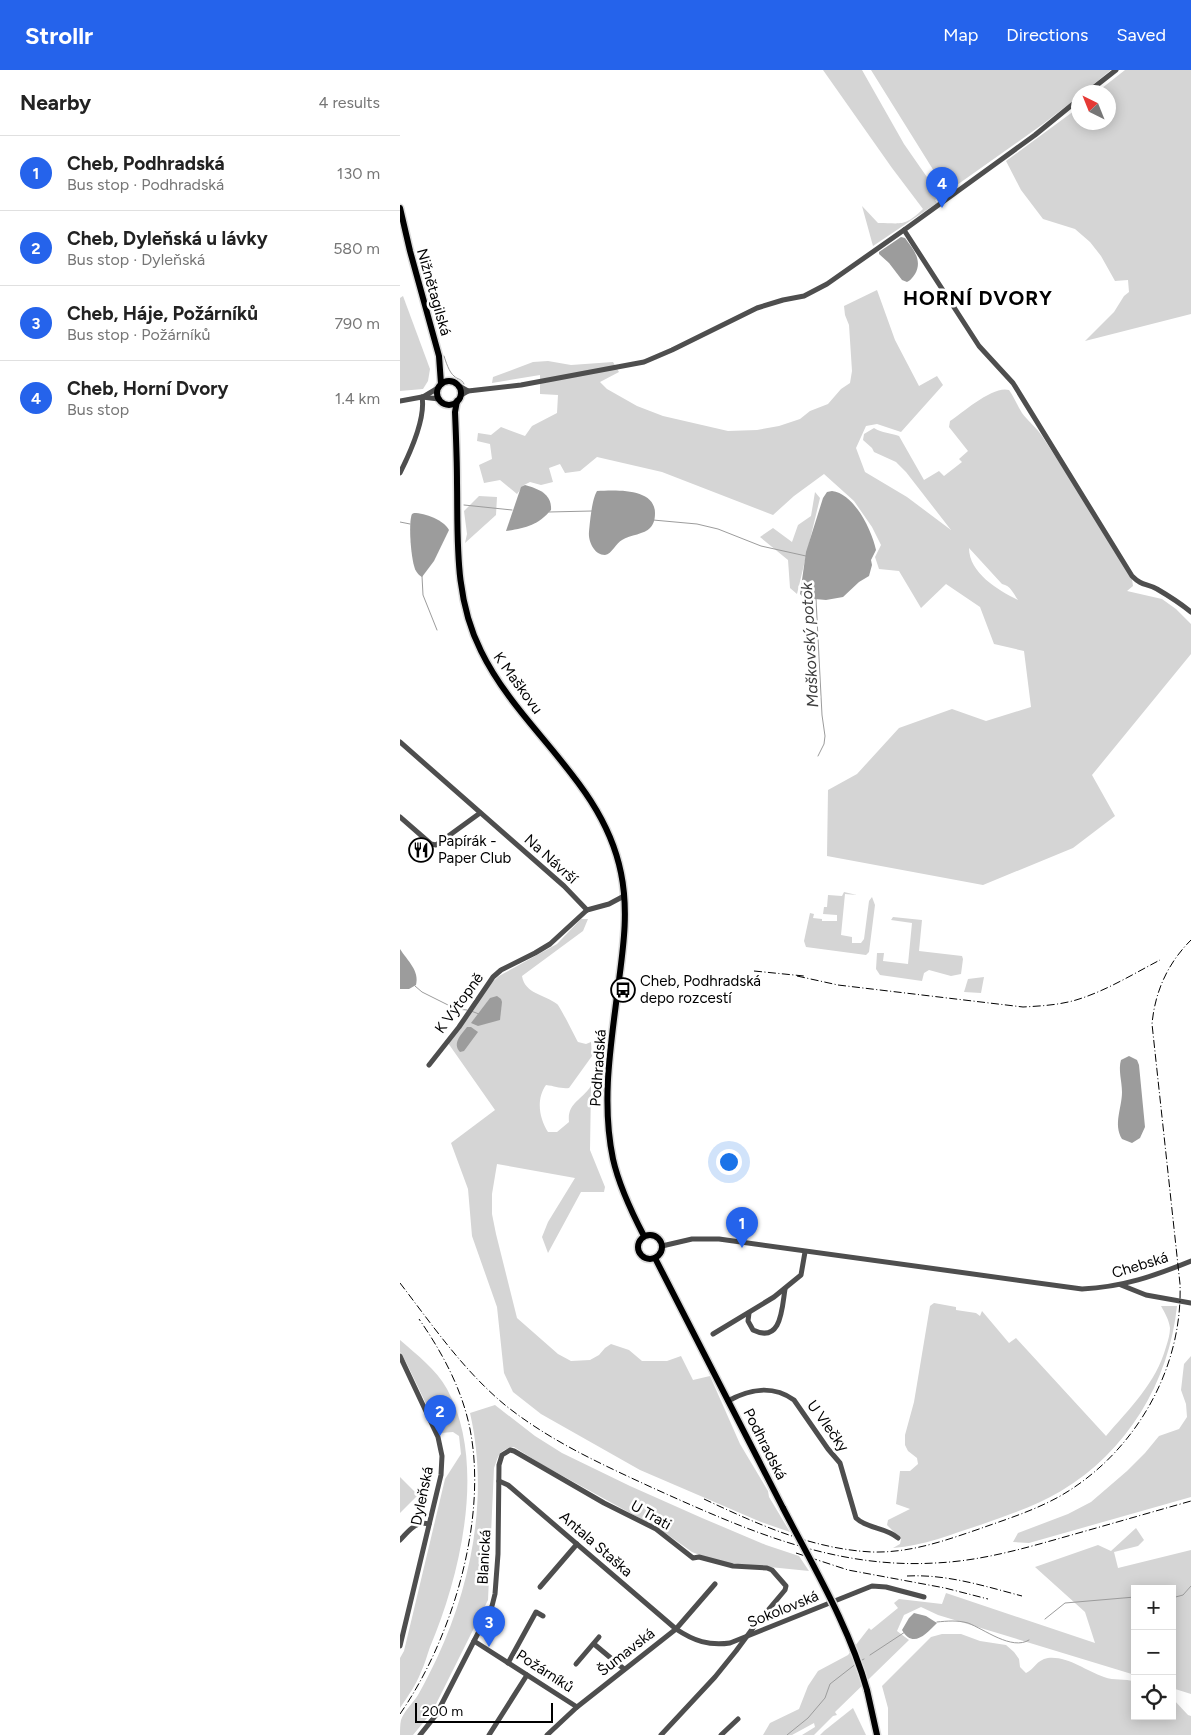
<!DOCTYPE html>
<html lang="en">
<head>
<meta charset="utf-8">
<style>
	body { margin:0; font-family:Figtree,sans-serif; background:#f6f6f6; color:#222 }
	.controls { position:absolute; right:15px; bottom:15px; display:grid; overflow:hidden; border-radius:0px; box-shadow:0 2px 12px #0003 }
	.controls button { width:45px; height:45px; display:grid; place-items:center; padding:0; border:0; border-bottom:1px solid #e0e0e0; background:#fff; color:#222; font:25px sans-serif }
	.compass { position:absolute; left:671px; top:15px; width:45px; height:45px; border-radius:50%; background:#fff; box-shadow:0 2px 12px #0003; rotate:317deg }
	.scale { position:absolute; left:15px; bottom:12px; width:138px; box-sizing:border-box; padding-left:5px; border:2px solid #000; border-top:0; font-size:14px; line-height:18px; white-space:nowrap; color:#000; -webkit-text-stroke:4px #fff; paint-order:stroke }
	.you { position:absolute; left:328px; top:1091px; width:18px; height:18px; margin:-12px; border:4px solid #fff; border-radius:50%; background:#1a73e8; box-shadow:0 0 0 8px #1a73e833 }
	.badge { display:grid; place-items:center; width:32px; height:32px; border-radius:50%; background:#2563eb; color:#fff; font-size:16px; font-weight:700 }
	.pin { position:absolute; translate:-50% -41px; filter:drop-shadow(0 1px 2px #0008) }
	.pin::after { content:''; position:absolute; top:26px; width:18px; height:15px; background:inherit; clip-path:polygon(0 0,100% 0,50% 100%) }
	.list { margin:0; padding:0; list-style:none }
	h2 { display:flex; justify-content:space-between; align-items:center; height:65px; margin:0; padding:0 20px; font-size:21px }
	h2 small { font-size:16px; font-weight:400; color:#767676 }
	.list li { display:grid; grid-template-columns:32px 1fr auto; gap:15px; align-items:center; box-sizing:border-box; height:75px; padding:0 20px; border-top:1px solid #e0e0e0 }
	.list b { display:block; font-size:19px; white-space:nowrap }
	.list p { margin:0; font-size:16px; white-space:nowrap; color:#767676 }
	.list em { font-size:16px; font-style:normal; color:#767676 }
	.icon { flex:none; width:28px; height:28px; fill:none; stroke:currentColor; stroke-width:2; stroke-linecap:round; stroke-linejoin:round }
	.map { position:relative; flex:none; width:791px; height:1665px; overflow:hidden }
	header { display:flex; align-items:center; gap:30px; box-sizing:border-box; height:70px; padding:0 25px; background:#2563eb; color:#fff }
	header strong { font-size:24px }
	nav { display:flex; gap:28px; margin-inline-start:auto; font-size:18px }
	main { display:flex }
	aside { flex:1; background:#fff }
	.map>svg:first-child { display:block }
	.green { fill:#d5d5d5; fill-rule:evenodd }
	.water { fill:#9c9c9c }
	.lines { fill:none; stroke-linecap:round; stroke-linejoin:round }
	.stream { stroke:#9c9c9c; stroke-width:1 }
	.major-casing { stroke:#dbdbdb; stroke-width:9 }
	.minor { stroke:#4e4e4e; stroke-width:5 }
	.major { stroke:#000; stroke-width:6 }
	.rail { stroke:#000; stroke-width:1; stroke-dasharray:8 2.5 1 2.5; stroke-linecap:butt }
	.major-bridge-casing { stroke:#dbdbdb; stroke-width:9; stroke-linecap:butt }
	.major-bridge { stroke:#000; stroke-width:6 }
	.labels { text-anchor:middle; stroke-width:5; stroke-linejoin:round; paint-order:stroke }
	.street-label { font-size:15px; fill:#000; stroke:#fff }
	.poi-label { font-size:15px; fill:#000; stroke:#fff; text-anchor:start }
	.water-label { font-size:16px; font-style:italic; fill:#3d3d3d; stroke:#fff }
	.district-label { font-size:20px; font-weight:bold; letter-spacing:1px; fill:#000; stroke:#fff }
</style>
</head>
<body>
<header>
<strong>Strollr</strong>
<nav><a>Map</a><a>Directions</a><a>Saved</a></nav>
</header>
<main>
<aside>
<h2>Nearby<small>4 results</small></h2>
<ul class="list">
<li><span class="badge">1</span><div><b>Cheb, Podhradská</b><p>Bus stop · Podhradská</p></div><em>130 m</em></li>
<li><span class="badge">2</span><div><b>Cheb, Dyleňská u lávky</b><p>Bus stop · Dyleňská</p></div><em>580 m</em></li>
<li><span class="badge">3</span><div><b>Cheb, Háje, Požárníků</b><p>Bus stop · Požárníků</p></div><em>790 m</em></li>
<li><span class="badge">4</span><div><b>Cheb, Horní Dvory</b><p>Bus stop</p></div><em>1.4 km</em></li>
</ul>
</aside>
<div class="map">
<svg width="791" height="1665" viewBox="0 0 791 1665">
	<rect width="100%" height="100%" fill="#fff"/>
	<g class="green">
		<path d="M 423,0 L 462,0 L 504,74 L 529,110 L 538,128 L 535,130 L 537,133 L 473,176 L 462,136 L 478,153 C 503,153 504,157 523,139 L 492,98 Z"/>
		<path d="M 471,0 L 711,0 L 684,22 L 678,22 L 678,27 L 643,54 L 547,122 Z"/>
		<path d="M 725,0 L 791,0 L 791,244 L 685,271 L 714,242 L 724,226 L 729,222 L 728,210 L 715,211 L 701,186 L 690,172 L 675,159 L 643,149 L 621,120 L 606,91 L 678,38 L 678,52 L 708,52 L 708,22 L 697,22 Z"/>
		<path d="M 477,220 L 495,270 L 519,316 L 537,306 L 543,315 L 501,362 L 477,354 L 466,356 L 456,378 L 465,402 L 507,427 L 551,460 L 506,402 L 496,392 L 474,382 L 472,378 L 463,370 L 464,364 L 474,358 C 482,363 491,363 499,366 L 524,410 L 539,401 L 544,406 L 562,392 L 559,389 L 568,381 L 549,357 L 550,351 C 563,342 594,315 609,320 C 614,327 617,335 622,343 C 628,351 636,357 642,366 C 673,413 703,461 732,509 L 733,516 L 727,521 L 762,529 L 776,539 L 791,554 L 791,584 L 692,705 L 715,746 L 673,778 L 583,815 L 427,786 L 428,720 L 457,704 L 499,658 L 552,639 L 586,651 L 631,637 L 624,581 L 594,574 L 580,537 L 546,514 L 521,538 L 499,501 L 479,499 L 475,487 L 481,475 L 472,457 L 454,431 L 424,404 L 394,426 L 373,445 L 262,402 L 197,387 L 180,401 L 165,403 L 160,394 L 149,398 L 153,412 L 141,415 L 130,412 L 124,415 L 117,424 L 100,410 L 84,413 L 79,395 L 92,389 L 90,374 L 77,371 L 78,363 L 91,365 L 101,357 L 125,366 L 132,356 L 157,343 L 158,325 L 140,324 L 140,305 L 92,313 L 93,307 L 133,292 L 148,291 L 171,295 L 213,292 L 219,302 L 200,312 L 207,319 L 237,336 L 263,346 L 328,361 L 357,360 L 379,356 L 400,349 L 410,341 L 428,334 L 441,319 L 450,313 L 452,301 L 449,255 L 445,245 L 444,236 ZM 569,478 L 602,514 C 611,516 613,523 618,530 C 598,520 569,503 569,478 Z"/>
		<path d="M 3,226 L 30,299 L 28,311 L 23,319 L 0,321 L 0,228 Z"/>
		<path d="M 415,422 L 420,428 L 397,524 L 390,518 L 388,490 L 360,467 L 373,458 L 392,472 L 398,455 L 411,446 Z"/>
		<path d="M 79,426 L 97,427 L 96,445 L 65,473 L 67,464 L 64,441 Z"/>
		<path d="M 444,822 L 457,825 L 445,824 L 441,865 L 452,867 L 452,873 L 461,873 L 464,869 L 469,831 L 472,827 L 475,835 L 469,882 L 466,885 L 406,877 L 404,871 L 410,843 L 414,844 L 413,848 L 422,849 L 422,851 L 437,851 L 437,845 L 423,844 L 424,837 L 427,837 L 428,825 L 442,826 Z"/>
		<path d="M 493,847 L 522,850 L 519,881 L 562,886 L 563,889 L 561,904 L 551,906 L 529,900 L 524,903 L 522,911 L 480,905 L 476,899 L 477,883 L 484,883 L 483,891 L 508,894 L 512,853 L 491,850 Z"/>
		<path d="M 181,849 L 188,849 L 183,861 L 122,906 C 125,924 144,924 157,934 C 160,936 175,967 178,972 L 186,974 L 191,972 L 192,986 L 169,1018 C 161,1019 155,1016 146,1015 C 136,1029 139,1048 148,1062 L 157,1062 L 169,1052 C 167,1033 181,1031 191,1016 L 190,1080 L 205,1117 L 204,1122 L 181,1122 L 148,1183 L 142,1167 L 148,1152 L 175,1108 L 97,1094 L 92,1124 L 92,1144 L 96,1164 L 117,1248 L 158,1284 L 171,1291 L 190,1290 L 199,1285 L 205,1278 L 211,1274 L 229,1280 L 242,1291 L 267,1291 L 281,1286 L 293,1310 L 310,1306 L 340,1374 L 368,1421 L 369,1427 L 390,1462 L 361,1452 L 240,1400 L 141,1344 L 113,1322 L 104,1303 L 97,1237 L 72,1166 L 68,1119 L 51,1073 L 95,1040 L 48,973 L 89,915 L 99,906 L 157,874 Z"/>
		<path d="M 584,907 L 581,923 L 564,922 L 568,909 Z"/>
		<path d="M 534,1233 L 556,1237 L 556,1240 L 576,1243 L 580,1246 L 582,1241 L 609,1273 L 616,1268 L 706,1366 C 730,1338 756,1313 766,1277 C 768,1271 770,1264 770,1258 C 769,1250 765,1243 761,1236 L 777,1236 C 769,1312 727,1382 661,1421 C 636,1436 608,1445 580,1455 C 552,1464 523,1476 493,1478 L 500,1474 L 501,1469 L 487,1455 L 488,1450 L 510,1439 L 496,1434 L 500,1401 L 510,1401 L 518,1394 L 517,1388 L 508,1381 L 505,1375 L 505,1365 L 514,1332 L 530,1236 Z"/>
		<path d="M 0,1270 C 17,1285 36,1299 47,1319 C 87,1392 61,1504 30,1577 C 27,1585 25,1594 21,1602 C 16,1615 8,1626 0,1638 L 0,1588 L 4,1581 L 15,1535 L 45,1409 L 61,1384 L 59,1366 L 53,1362 L 40,1363 L 6,1292 L 0,1282 Z"/>
		<path d="M 791,1286 L 791,1427 L 629,1473 L 613,1472 L 618,1463 L 668,1444 L 691,1432 L 727,1401 L 745,1383 L 759,1366 L 779,1359 L 787,1347 L 786,1334 L 781,1320 L 784,1294 Z"/>
		<path d="M 95,1335 L 135,1366 L 162,1383 L 230,1416 L 302,1448 L 366,1475 L 399,1486 L 409,1501 L 318,1492 L 292,1482 L 261,1460 L 141,1394 L 114,1377 C 98,1380 99,1385 94,1398 L 88,1530 L 32,1642 L 13,1665 L 0,1665 C 0,1661 0,1654 1,1650 C 4,1641 13,1633 18,1625 C 25,1613 31,1600 37,1588 C 72,1513 89,1425 70,1343 Z"/>
		<path d="M 0,1407 L 18,1425 L 0,1443 Z"/>
		<path d="M 736,1458 L 744,1470 L 738,1476 L 714,1482 L 718,1498 L 791,1480 L 791,1624 L 772,1618 L 772,1519 L 735,1519 L 735,1605 L 538,1545 L 521,1537 L 504,1545 L 497,1561 L 509,1570 L 435,1642 L 437,1645 L 433,1646 L 414,1665 L 402,1665 L 415,1657 L 414,1653 L 392,1665 L 363,1665 L 370,1653 L 399,1639 L 408,1616 L 418,1601 L 448,1585 L 469,1558 L 471,1560 L 498,1538 L 494,1533 L 499,1529 L 542,1534 L 546,1523 L 695,1573 L 685,1542 L 635,1497 L 698,1475 L 711,1481 Z"/>
		<path d="M 542,1564 L 561,1564 L 580,1571 L 606,1575 L 614,1582 L 619,1589 L 620,1597 L 626,1603 C 635,1599 636,1590 648,1588 C 668,1586 686,1601 704,1607 C 714,1611 725,1608 735,1612 L 735,1646 L 772,1646 L 772,1623 L 775,1624 L 773,1629 L 788,1645 L 791,1646 L 791,1665 L 488,1665 L 488,1638 L 482,1616 L 531,1567 Z"/>
		<path d="M 453,1638 L 466,1665 L 420,1665 L 424,1661 Z"/>
	</g>
	<g class="water">
		<path d="M 501,167 L 505,168 C 513,179 523,190 515,204 C 512,208 511,210 507,212 L 502,210 L 489,193 L 479,184 L 479,182 Z"/>
		<path d="M 125,415 C 139,419 152,424 151,440 C 138,455 126,458 106,461 L 121,417 Z"/>
		<path d="M 197,421 C 216,420 255,418 255,443 C 255,449 254,454 250,458 C 245,464 230,465 222,470 C 216,473 212,484 205,485 C 194,485 188,471 189,462 C 190,451 192,429 197,421 Z"/>
		<path d="M 432,421 C 455,424 472,461 476,480 L 471,490 L 472,495 L 469,506 L 459,512 L 443,527 L 426,530 L 404,528 L 400,524 L 406,482 L 423,428 L 427,422 Z"/>
		<path d="M 14,443 C 25,443 44,450 49,460 L 34,491 L 22,507 C 19,505 18,504 16,501 C 11,493 8,452 12,444 Z"/>
		<path d="M 0,879 C 7,890 20,901 16,915 L 9,919 L 0,919 Z"/>
		<path d="M 97,926 L 101,929 L 102,932 L 100,950 L 78,956 L 71,953 L 90,928 Z"/>
		<path d="M 67,957 L 71,957 L 78,962 L 64,981 L 60,982 C 52,973 61,965 67,957 Z"/>
		<path d="M 729,986 L 737,990 L 739,995 L 745,1057 L 740,1068 L 732,1073 L 722,1069 C 713,1054 722,1038 722,1022 C 722,1011 718,1000 721,990 Z"/>
		<path d="M 514,1543 L 526,1546 L 537,1553 C 526,1564 513,1579 502,1560 L 509,1548 Z"/>
	</g>
	<g class="lines">
		<g class="stream">
			<path d="M 44,286 C 46,292 49,302 54,306 C 58,310 61,308 64,314"/>
			<path d="M 64,435 L 112,440"/>
			<path d="M 149,442 L 192,441"/>
			<path d="M 253,450 L 297,454 L 318,459 L 361,476 L 406,486"/>
			<path d="M 0,452 L 10,454"/>
			<path d="M 22,506 L 23,525 L 37,560"/>
			<path d="M 416,529 L 422,645 L 425,666 L 424,674 L 418,686"/>
			<path d="M 15,916 L 22,922 L 56,939 L 67,940"/>
			<path d="M 71,941 L 79,944"/>
			<path d="M 772,1528 L 783,1525 L 791,1516"/>
			<path d="M 645,1549 L 665,1533 L 735,1527"/>
			<path d="M 537,1552 C 547,1551 557,1550 568,1553 C 584,1559 612,1581 629,1570"/>
			<path d="M 470,1585 L 505,1562"/>
			<path d="M 460,1591 L 464,1589"/>
			<path d="M 387,1665 L 408,1648 L 425,1628 L 430,1614 L 457,1593"/>
		</g>
		<g class="major-casing">
			<g id="major">
				<path d="M 0,138 L 10,181 L 39,286 L 41,314"/>
				<circle cx="49" cy="323" r="12"/>
				<path d="M 57,331 L 55,342 C 56,366 57,389 57,413 C 58,470 54,528 81,581 C 120,661 203,712 221,803 C 229,842 223,879 218,918 C 211,974 201,1032 213,1089 C 219,1116 231,1141 244,1166"/>
				<circle cx="250" cy="1177" r="12"/>
				<path d="M 255,1188 L 383,1438"/>
				<path d="M 467,1620 L 477,1665"/>
			</g>
		</g>
		<g class="minor">
			<path d="M 688,22 L 716,0"/>
			<path d="M 504,160 L 579,276 L 613,313 L 732,506 C 742,516 745,513 757,519 C 769,526 780,533 791,542"/>
			<path d="M 59,316 L 68,321"/>
			<path d="M 61,325 L 68,321 L 121,315 L 244,292 L 272,280 L 357,238 L 383,230 L 404,226 L 427,214 L 504,160 L 635,65 L 678,30"/>
			<path d="M 23,327 L 38,318"/>
			<path d="M 0,331 L 22,327 L 39,329"/>
			<path d="M 0,403 C 10,383 26,349 22,327"/>
			<path d="M 0,672 L 164,816 L 187,840"/>
			<path d="M 0,747 L 31,774 L 36,775 L 80,743"/>
			<path d="M 29,995 L 59,957 L 93,907 L 101,900 L 135,883 L 150,874 L 187,840 L 209,834 L 224,826"/>
			<path d="M 262,1176 L 292,1169 L 319,1169 L 682,1219 C 723,1217 754,1206 791,1191"/>
			<path d="M 721,1215 L 746,1225 L 791,1233"/>
			<path d="M 349,1243 L 348,1251 L 353,1260 C 382,1274 382,1237 385,1219"/>
			<path d="M 313,1264 L 374,1227 L 401,1205 L 405,1182"/>
			<path d="M 0,1286 L 38,1367 L 42,1386 L 41,1405 L 0,1576"/>
			<path d="M 328,1331 C 349,1319 373,1315 394,1330 L 428,1379 L 440,1393 L 456,1448 C 467,1459 486,1457 498,1468"/>
			<path d="M 99,1411 L 108,1415 L 276,1559 C 294,1571 309,1576 330,1573 L 472,1516 L 486,1517 L 524,1527"/>
			<path d="M 0,1470 C 9,1461 16,1450 29,1454"/>
			<path d="M 140,1517 L 177,1474"/>
			<path d="M 74,1571 L 177,1637"/>
			<path d="M 194,1574 L 224,1599"/>
			<path d="M 108,1593 L 136,1542 L 143,1546"/>
			<path d="M 176,1594 L 199,1567"/>
			<path d="M 20,1665 L 36,1645 L 92,1536 L 95,1524 L 98,1484 L 99,1395 L 102,1385 L 110,1380 L 114,1381 L 204,1433 L 256,1459 L 293,1488 L 299,1487 L 333,1496 L 367,1498 L 372,1500 L 386,1516 L 385,1520 L 353,1558 L 336,1581 L 315,1607 L 261,1665"/>
			<path d="M 89,1665 L 127,1605"/>
			<path d="M 147,1665 L 177,1637 L 276,1559 L 315,1514"/>
			<path d="M 321,1665 L 338,1649"/>
		</g>
		<use href="#major" class="major"/>
		<g class="rail">
			<path d="M 354,901 L 404,906"/>
			<path d="M 397,906 L 438,915 L 623,937 C 641,936 659,935 676,930 C 706,921 733,904 760,890"/>
			<path d="M 0,1213 C 33,1256 63,1300 105,1335 C 150,1371 201,1394 253,1418 C 344,1459 433,1499 535,1493 C 583,1491 629,1477 675,1464 C 714,1453 752,1442 791,1431"/>
			<path d="M 304,1429 C 357,1454 412,1479 472,1482 C 510,1483 544,1471 579,1459 C 607,1449 636,1440 662,1425 C 735,1382 783,1299 780,1214 L 752,954 C 755,921 768,893 791,870"/>
			<path d="M 396,1483 L 448,1500 L 545,1518 L 588,1529"/>
			<path d="M 507,1506 C 547,1504 584,1516 622,1526"/>
			<path d="M 0,1644 C 52,1569 88,1450 70,1359 C 62,1319 42,1282 19,1249"/>
		</g>
		<g class="major-bridge-casing">
			<path id="major-bridge" d="M 383,1438 C 414,1498 449,1556 467,1620"/>
		</g>
		<use href="#major-bridge" class="major-bridge"/>
	</g>
	<defs>
		<g id="restaurant-ring" transform="scale(1.25)"><circle r="9.5" fill="#fff" stroke="#000" stroke-width="1.5"/><path d="M-5-6h1v4h1v-4h1v4h1v-4h1v5L-1.5 .5V6h-2V.5L-5-1ZM5-6V6H3V1.5H1.5Q1.5-4 5-6Z" fill="#000"/></g>
		<g id="bus-ring" transform="scale(1.25)"><circle r="9.5" fill="#fff" stroke="#000" stroke-width="1.5"/><path d="M-5-6H5V4H4V6H2V4H-2V6H-4V4H-5ZM-3.5-4V0h7V-4ZM-3.5 1.2v1.5H-2V1.2ZM2 1.2v1.5H3.5V1.2Z" fill="#000"/></g>
	</defs>
	<g fill-rule="evenodd">
		<use href="#restaurant-ring" x="21" y="780"/>
		<use href="#bus-ring" x="223" y="920"/>
	</g>
	<g class="labels">
		<g class="street-label">
			<text transform="translate(34 222) rotate(74)" y="5">Nižnětagilská</text>
			<text transform="translate(118 613) rotate(54)" y="5">K Maškovu</text>
			<text transform="translate(151 789) rotate(42)" y="5">Na Návrší</text>
			<text transform="translate(59 933) rotate(-54)" y="5">K Výtopně</text>
			<text transform="translate(198 998) rotate(-86)" y="5">Podhradská</text>
			<text transform="translate(740 1195) rotate(-17)" y="5">Chebská</text>
			<text transform="translate(428 1356) rotate(54)" y="5">U Vlečky</text>
			<text transform="translate(365 1374) rotate(63)" y="5">Podhradská</text>
			<text transform="translate(22 1426) rotate(-78)" y="5">Dyleňská</text>
			<text transform="translate(251 1445) rotate(30)" y="5">U Trati</text>
			<text transform="translate(196 1474) rotate(41)" y="5">Antala Staška</text>
			<text transform="translate(84 1487) rotate(-87)" y="5">Blanická</text>
			<text transform="translate(383 1539) rotate(-22)" y="5">Sokolovská</text>
			<text transform="translate(226 1582) rotate(-38)" y="5">Šumavská</text>
			<text transform="translate(145 1601) rotate(33)" y="5">Požárníků</text>
		</g>
		<g class="poi-label">
			<text x="38" y="776">Papírák -<tspan x="38" dy="17">Paper Club</tspan></text>
			<text x="240" y="916">Cheb, Podhradská<tspan x="240" dy="17">depo rozcestí</tspan></text>
		</g>
		<g class="water-label">
			<text transform="translate(409 575) rotate(-93)" y="6">Maškovský potok</text>
		</g>
		<g class="district-label">
			<text x="578" y="235">HORNÍ DVORY</text>
		</g>
	</g>
</svg>
<div class="controls">
<button>+</button>
<button>−</button>
<button><svg class="icon" aria-label="locate" viewBox="0 0 24 24"><circle cx="12" cy="12" r="6"/><path d="M12 2v4M12 18v4M2 12h4M18 12h4"/></svg></button>
</div>
<svg class="compass" viewBox="-18 -18 36 36"><path d="M0-13l5 13h-10z" fill="#e53935"/><path d="M0 13l5-13h-10z" fill="#767676"/></svg>
<div class="scale">200 m</div>
<div class="you"></div>
<div class="pin badge" style="left:342px;top:1178px">1</div>
<div class="pin badge" style="left:40px;top:1366px">2</div>
<div class="pin badge" style="left:89px;top:1577px">3</div>
<div class="pin badge" style="left:542px;top:138px">4</div>
</div>
</main>
</body>
</html>
